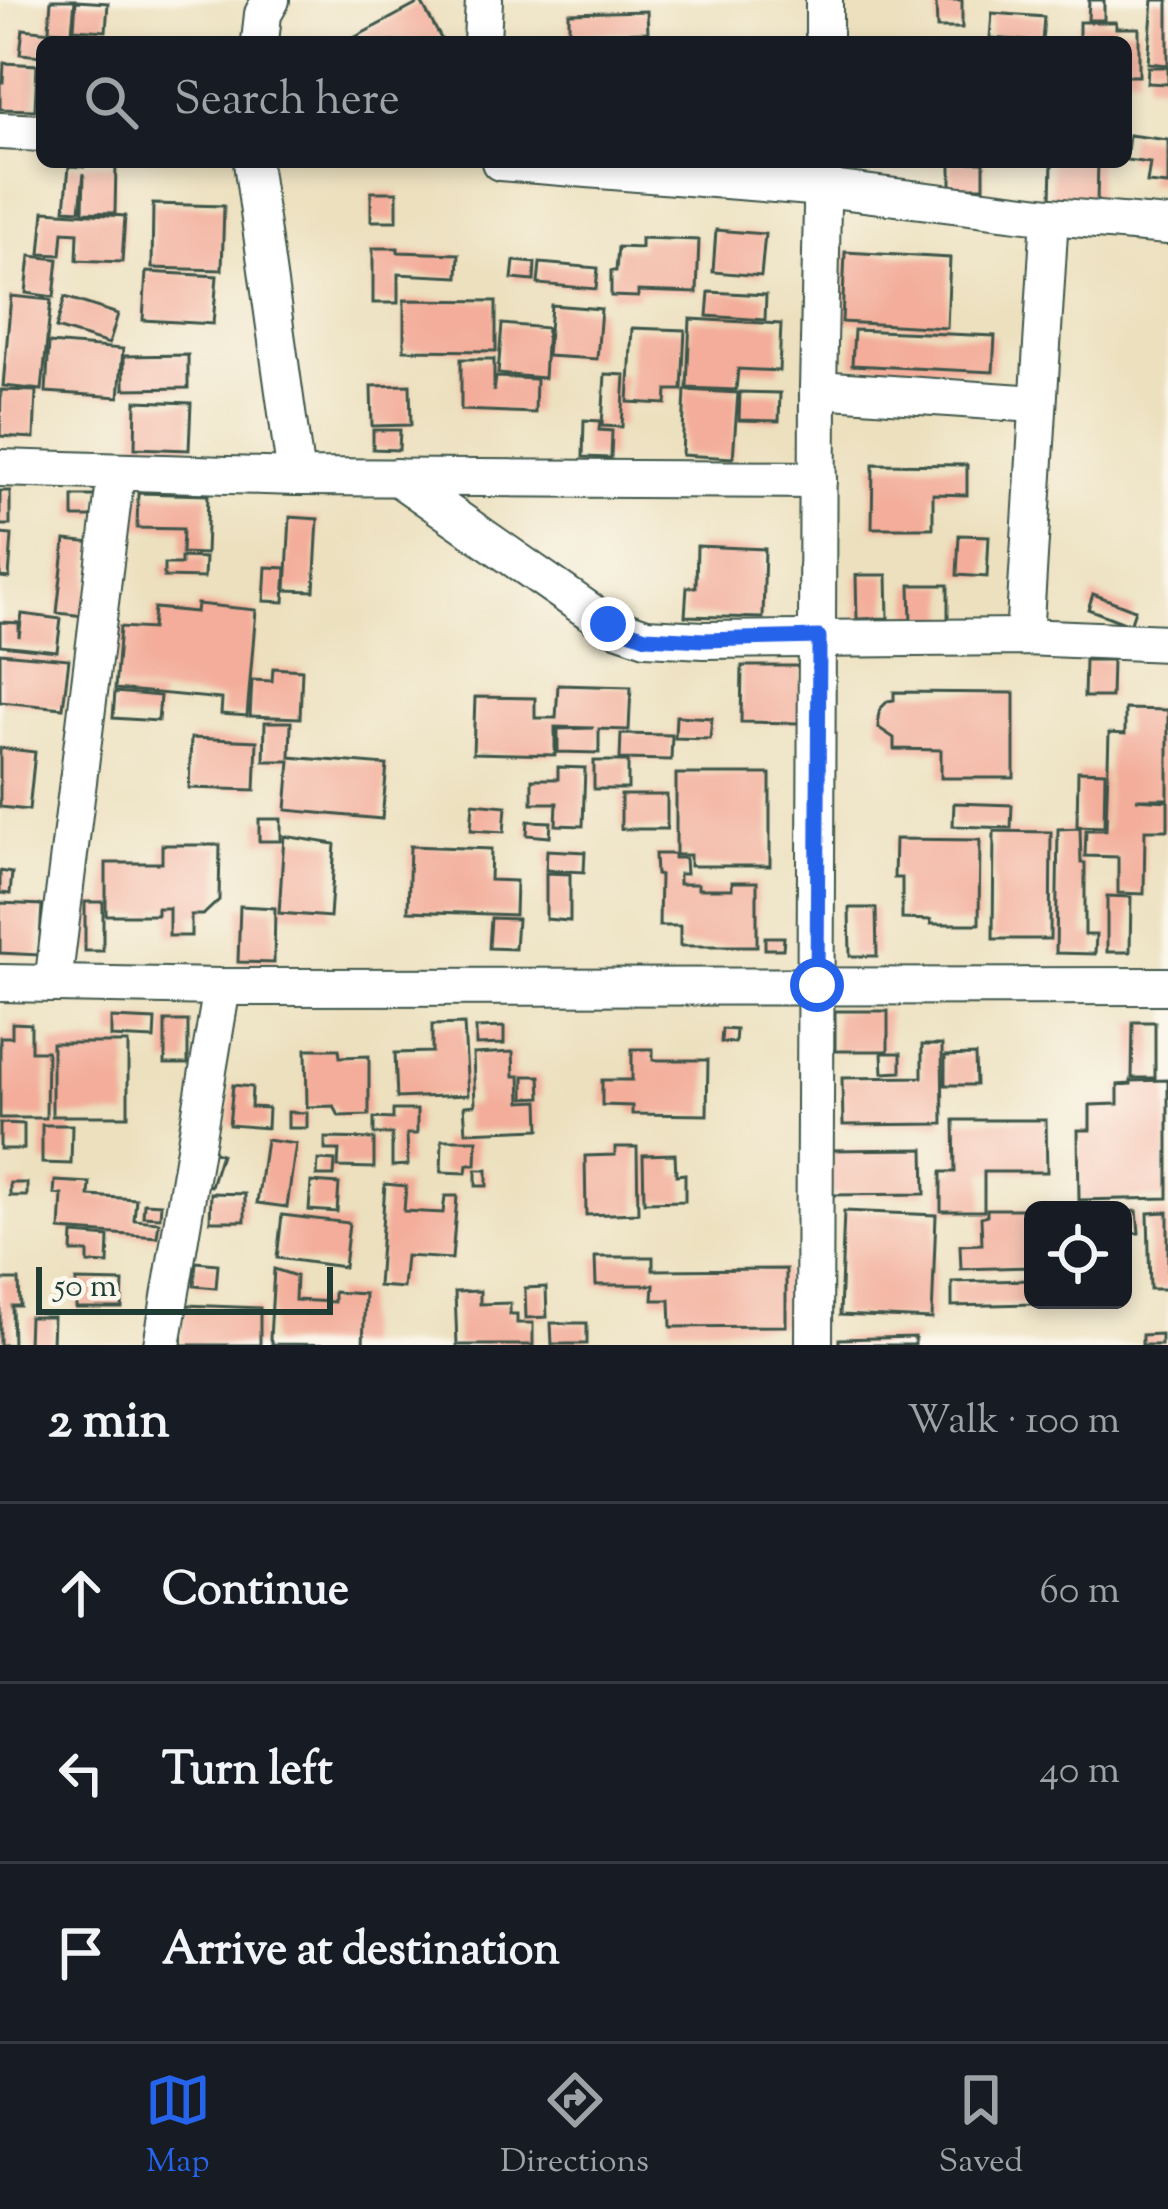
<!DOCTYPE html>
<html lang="en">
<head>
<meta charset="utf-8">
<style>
	body { margin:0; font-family:"Sorts Mill Goudy",serif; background:#242831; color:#f1f3f6 }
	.controls { position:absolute; right:36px; bottom:36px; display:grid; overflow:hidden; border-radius:18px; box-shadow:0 6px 18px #0003 }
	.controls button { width:108px; height:108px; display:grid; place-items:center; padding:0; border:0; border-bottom:3px solid #363941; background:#171b24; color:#f1f3f6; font:60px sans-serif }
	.scale { position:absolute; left:36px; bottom:30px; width:297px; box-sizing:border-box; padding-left:12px; border:6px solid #1f3d34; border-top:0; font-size:33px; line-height:42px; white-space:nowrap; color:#1f3d34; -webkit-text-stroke:9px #fbf7ec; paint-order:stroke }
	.stop { position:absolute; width:36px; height:36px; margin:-27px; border:9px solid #2563eb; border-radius:50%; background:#fff }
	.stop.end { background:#2563eb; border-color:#fff; box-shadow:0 3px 12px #0008 }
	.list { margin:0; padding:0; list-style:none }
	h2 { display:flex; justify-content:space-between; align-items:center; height:156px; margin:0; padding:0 48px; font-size:51px }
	h2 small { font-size:39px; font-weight:400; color:#9ea1a6 }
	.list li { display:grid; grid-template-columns:78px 1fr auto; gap:36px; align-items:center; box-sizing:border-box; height:180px; padding:0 48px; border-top:3px solid #363941 }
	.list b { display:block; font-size:45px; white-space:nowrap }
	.list em { font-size:39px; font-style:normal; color:#9ea1a6 }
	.icon { flex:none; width:66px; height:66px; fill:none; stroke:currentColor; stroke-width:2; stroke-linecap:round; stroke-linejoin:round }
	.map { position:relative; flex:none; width:1168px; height:1345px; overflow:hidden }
	.search { position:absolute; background:#171b24; box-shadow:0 6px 18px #0003; left:36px; right:36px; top:36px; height:132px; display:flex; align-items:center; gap:30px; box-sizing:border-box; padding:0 42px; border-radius:18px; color:#9ea1a6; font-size:45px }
	.sheet { height:696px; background:#171b24 }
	nav { display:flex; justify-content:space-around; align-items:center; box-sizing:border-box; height:168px; border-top:3px solid #363941; background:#171b24; font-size:33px; color:#9ea1a6 }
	nav a { display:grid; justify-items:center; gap:6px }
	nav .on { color:#2563eb }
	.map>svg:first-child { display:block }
	.building { fill:#f3ad9a }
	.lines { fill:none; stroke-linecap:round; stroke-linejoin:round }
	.minor-casing { stroke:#3e5549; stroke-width:40 }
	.minor { stroke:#fff; stroke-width:36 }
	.route { stroke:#2563eb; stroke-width:15 }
</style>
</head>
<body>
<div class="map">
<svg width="1168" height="1345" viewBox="0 0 1168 1345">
	<rect width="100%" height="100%" fill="#fbf7ec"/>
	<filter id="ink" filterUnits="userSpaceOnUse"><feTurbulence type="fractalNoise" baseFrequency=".00833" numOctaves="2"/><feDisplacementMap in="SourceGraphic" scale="24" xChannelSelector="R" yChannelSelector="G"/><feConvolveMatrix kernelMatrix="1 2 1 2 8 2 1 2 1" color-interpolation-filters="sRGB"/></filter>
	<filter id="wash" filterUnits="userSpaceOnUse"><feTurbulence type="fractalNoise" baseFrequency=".004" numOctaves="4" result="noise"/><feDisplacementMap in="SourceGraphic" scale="48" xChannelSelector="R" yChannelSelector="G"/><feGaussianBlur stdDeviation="2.7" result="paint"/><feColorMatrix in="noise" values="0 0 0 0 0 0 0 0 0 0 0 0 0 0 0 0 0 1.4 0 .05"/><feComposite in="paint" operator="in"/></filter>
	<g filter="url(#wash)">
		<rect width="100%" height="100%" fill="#ece0be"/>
		<g id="blocks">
			<g class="building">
				<path d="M 51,0 L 75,0 L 72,32 L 49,30 Z"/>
				<path d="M 936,0 L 962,0 L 962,28 L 937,28 Z"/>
				<path d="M 1089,0 L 1104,0 L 1104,20 L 1088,20 Z"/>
				<path d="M 1153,0 L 1168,0 L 1168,65 L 1148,63 Z"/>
				<path d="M 76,1 L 108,3 L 106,31 L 74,29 Z"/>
				<path d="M 421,2 L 443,42 L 346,42 Z"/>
				<path d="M 647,11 L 648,32 L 569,34 L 569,13 Z"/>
				<path d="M 992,13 L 1044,17 L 1042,42 L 990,38 Z"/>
				<path d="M 1079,22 L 1116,22 L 1116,28 L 1139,28 L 1139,76 L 1126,76 L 1126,42 L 1079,42 Z"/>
				<path d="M 23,29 L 70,34 L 70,42 L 42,42 L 42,56 L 20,54 Z"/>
				<path d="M 4,63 L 37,65 L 35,110 L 0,109 L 0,82 L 3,82 Z"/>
				<path d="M 1148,67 L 1168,67 L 1168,84 L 1147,83 Z"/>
				<path d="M 1129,135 L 1168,140 L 1168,185 L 1147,183 L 1150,163 L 1126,160 Z"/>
				<rect x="951" y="162" width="33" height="25"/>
				<path d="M 1052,162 L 1098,162 L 1097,203 L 1051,201 Z"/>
				<path d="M 85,164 L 116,165 L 115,213 L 83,212 L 84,173 L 80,210 L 65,209 L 69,166 L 84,167 Z"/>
				<rect x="371" y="192" width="26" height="29"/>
				<path d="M 153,204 L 224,206 L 222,270 L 152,268 Z"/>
				<path d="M 44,211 L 125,216 L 122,262 L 77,260 L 78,233 L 63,232 L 61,255 L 40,254 Z"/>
				<path d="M 716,230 L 765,234 L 761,276 L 713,272 Z"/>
				<path d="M 641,238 L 699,240 L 697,293 L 638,291 L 638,297 L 611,296 L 611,271 L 616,271 L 618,247 L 641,248 Z"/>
				<path d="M 373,248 L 398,248 L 398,252 L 459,254 L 458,277 L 398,274 L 398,303 L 373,303 Z"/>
				<path d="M 845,252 L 950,258 L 947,328 L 842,322 Z"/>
				<path d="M 30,256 L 58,259 L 54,297 L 26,293 Z"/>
				<path d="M 514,261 L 535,263 L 534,281 L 512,279 Z"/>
				<path d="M 540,263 L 598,268 L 596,289 L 538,284 Z"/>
				<path d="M 146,272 L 217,276 L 213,324 L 143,320 Z"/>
				<path d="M 709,292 L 766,295 L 765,320 L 707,316 Z"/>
				<path d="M 11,296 L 51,300 L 42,390 L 3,386 Z"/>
				<path d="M 65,297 L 118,314 L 109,344 L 56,328 Z"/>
				<path d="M 404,300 L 496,301 L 496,351 L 404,350 Z"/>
				<path d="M 551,305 L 601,309 L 597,359 L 547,356 Z"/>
				<path d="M 690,319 L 781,324 L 779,371 L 738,369 L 736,390 L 687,388 Z"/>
				<path d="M 502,324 L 547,328 L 544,378 L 498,374 Z"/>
				<path d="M 632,328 L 685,330 L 682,390 L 667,390 L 666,404 L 628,402 Z"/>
				<path d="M 854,330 L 995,336 L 993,372 L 852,365 Z"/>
				<path d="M 49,343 L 123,349 L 119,397 L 46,392 Z"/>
				<path d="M 188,355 L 188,388 L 124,389 L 124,356 Z"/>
				<path d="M 461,359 L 494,359 L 494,392 L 496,377 L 536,379 L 535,413 L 461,410 Z"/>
				<path d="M 605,374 L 625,375 L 622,427 L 602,426 Z"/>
				<path d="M 410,385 L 411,425 L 372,426 L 371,386 Z"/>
				<path d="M 1,390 L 36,391 L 34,438 L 0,436 Z"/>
				<path d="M 685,390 L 738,393 L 733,458 L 682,455 Z"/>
				<path d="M 740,392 L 780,393 L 779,421 L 739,420 Z"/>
				<path d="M 136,401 L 191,403 L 189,450 L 135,448 Z"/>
				<path d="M 584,420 L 600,421 L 599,430 L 612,431 L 611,458 L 583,457 Z"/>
				<path d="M 373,430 L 400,430 L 399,450 L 373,449 Z"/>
				<path d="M 873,464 L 967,465 L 967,495 L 933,494 L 933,528 L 872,528 Z"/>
				<rect x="0" y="491" width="10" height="34"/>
				<path d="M 138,493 L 208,495 L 206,554 L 182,553 L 183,529 L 137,528 Z"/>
				<rect x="73" y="496" width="24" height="21"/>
				<path d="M 290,517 L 318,519 L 314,591 L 286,590 Z"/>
				<path d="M 0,534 L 12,535 L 9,578 L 0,577 Z"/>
				<path d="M 959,535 L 989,536 L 987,577 L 957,575 Z"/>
				<path d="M 65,540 L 93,543 L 85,616 L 57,613 Z"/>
				<path d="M 697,546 L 765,549 L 763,618 L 685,616 L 687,587 L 696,587 Z"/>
				<path d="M 181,557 L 205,558 L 204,578 L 164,577 L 164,564 L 181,564 Z"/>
				<path d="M 266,567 L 286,568 L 284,602 L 264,601 Z"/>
				<path d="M 856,575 L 887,575 L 888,618 L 857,619 Z"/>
				<path d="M 910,585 L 948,585 L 948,622 L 911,623 Z"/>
				<path d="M 1093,594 L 1135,610 L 1130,625 L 1088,609 Z"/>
				<path d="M 197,604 L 256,610 L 247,716 L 221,714 L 222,699 L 115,689 L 120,627 L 152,629 L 154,608 L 196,612 Z"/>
				<path d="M 22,614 L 61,619 L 57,651 L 0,645 L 0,622 L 19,623 L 19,637 Z"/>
				<path d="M 0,653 L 69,659 L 63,708 L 0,702 Z"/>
				<path d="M 1085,660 L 1112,660 L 1111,697 L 1084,697 Z"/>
				<path d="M 742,666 L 802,666 L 801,723 L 741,722 Z"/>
				<path d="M 273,668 L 302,670 L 300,718 L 250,716 L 252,680 L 272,681 Z"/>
				<path d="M 558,685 L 631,687 L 629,730 L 599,729 L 599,753 L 558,752 L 558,729 L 594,728 L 555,727 L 555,755 L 473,753 L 475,697 L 535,698 L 535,718 L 556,718 Z"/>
				<path d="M 115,692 L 160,696 L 158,721 L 113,718 Z"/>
				<path d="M 894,692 L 1014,693 L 1014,778 L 941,778 L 941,750 L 894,749 L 894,738 L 879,728 L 878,718 L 880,709 L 888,701 L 894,700 Z"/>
				<path d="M 1125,709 L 1168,710 L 1168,799 L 1136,799 L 1168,801 L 1168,830 L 1145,830 L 1144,894 L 1118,893 L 1118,857 L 1085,856 L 1086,830 L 1106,830 L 1109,733 L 1125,734 Z"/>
				<path d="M 676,716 L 712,718 L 710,739 L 675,738 Z"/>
				<path d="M 265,722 L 291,722 L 290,757 L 387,765 L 382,819 L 286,810 L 290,761 L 264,761 Z"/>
				<path d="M 621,734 L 672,735 L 671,760 L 620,759 Z"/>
				<path d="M 191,738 L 257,741 L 255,790 L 189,788 Z"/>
				<path d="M 0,748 L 35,752 L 29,810 L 0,807 Z"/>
				<rect x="594" y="761" width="34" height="28"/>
				<path d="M 558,767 L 585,768 L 583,826 L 556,825 L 557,803 L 532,803 L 532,779 L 558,779 Z"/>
				<path d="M 1078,771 L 1105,772 L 1104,827 L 1077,826 Z"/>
				<path d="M 676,774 L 770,774 L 770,866 L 690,866 L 690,855 L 676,855 Z"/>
				<rect x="621" y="795" width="46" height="34"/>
				<path d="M 473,803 L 506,806 L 504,832 L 471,830 Z"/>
				<path d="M 954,803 L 1012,805 L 1011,828 L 953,826 Z"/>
				<rect x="259" y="819" width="22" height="22"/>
				<path d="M 528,821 L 551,822 L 550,837 L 527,835 Z"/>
				<path d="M 1080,828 L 1081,863 L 1085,863 L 1085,935 L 1096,935 L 1095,954 L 1056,953 L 1058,829 Z"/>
				<path d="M 994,831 L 1051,832 L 1050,939 L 993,939 Z"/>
				<path d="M 284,836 L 335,844 L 330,917 L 279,913 Z"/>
				<path d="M 895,839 L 980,840 L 979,924 L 931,924 L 931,920 L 902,919 L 902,878 L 894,878 Z"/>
				<path d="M 162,845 L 220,845 L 219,900 L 203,915 L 191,915 L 191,936 L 169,936 L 169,908 L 157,908 L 157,915 L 106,915 L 106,863 L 162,863 Z"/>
				<path d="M 410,846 L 491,849 L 490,880 L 516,881 L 515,915 L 408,911 Z"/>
				<path d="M 547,850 L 585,852 L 584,872 L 546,870 Z"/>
				<path d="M 655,854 L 674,854 L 674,858 L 685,858 L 686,874 L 679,874 L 679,884 L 698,884 L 698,889 L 732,889 L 732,882 L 757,882 L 757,946 L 680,946 L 680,926 L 659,926 L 660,875 L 656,875 Z"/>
				<path d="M 0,871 L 12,873 L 10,894 L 0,893 Z"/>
				<path d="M 546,873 L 570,874 L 570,921 L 546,919 Z"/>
				<path d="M 1107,896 L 1131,897 L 1130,952 L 1107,952 Z"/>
				<rect x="85" y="902" width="18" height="49"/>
				<path d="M 0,903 L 42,905 L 39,955 L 0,953 Z"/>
				<path d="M 240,906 L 275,908 L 274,963 L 238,962 Z"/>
				<path d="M 849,908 L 876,908 L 877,956 L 850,956 Z"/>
				<path d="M 491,918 L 517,919 L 515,949 L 489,948 Z"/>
				<path d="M 765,937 L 784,937 L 783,949 L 765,949 Z"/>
				<rect x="835" y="1011" width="53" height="40"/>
				<path d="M 111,1018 L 155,1020 L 154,1039 L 111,1037 Z"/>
				<rect x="165" y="1021" width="23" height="43"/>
				<path d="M 1133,1022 L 1155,1022 L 1155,1078 L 1132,1078 Z"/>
				<path d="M 12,1023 L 31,1024 L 31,1051 L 47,1051 L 46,1118 L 0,1118 L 0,1037 L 12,1037 Z"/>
				<path d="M 464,1024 L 468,1095 L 397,1098 L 395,1053 L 432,1052 L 432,1025 Z"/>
				<path d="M 504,1027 L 504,1044 L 476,1045 L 476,1028 Z"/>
				<path d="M 722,1029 L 736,1030 L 735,1043 L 721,1042 Z"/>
				<rect x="52" y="1043" width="76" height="73"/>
				<path d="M 922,1045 L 942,1045 L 943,1124 L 843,1125 L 842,1078 L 922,1077 Z"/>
				<path d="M 306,1049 L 339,1049 L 340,1057 L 369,1056 L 369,1115 L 339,1116 L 334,1106 L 307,1107 Z"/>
				<path d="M 632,1049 L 653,1049 L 653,1060 L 708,1060 L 707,1115 L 632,1114 L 632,1106 L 602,1105 L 602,1080 L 632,1080 Z"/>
				<path d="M 513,1052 L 514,1076 L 520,1076 L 521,1102 L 539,1101 L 540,1129 L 466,1132 L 464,1106 L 475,1105 L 473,1054 Z"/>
				<path d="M 882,1053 L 901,1053 L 901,1072 L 883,1073 Z"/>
				<path d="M 975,1055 L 976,1085 L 945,1085 L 945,1056 Z"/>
				<path d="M 524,1076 L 540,1076 L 541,1097 L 524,1098 Z"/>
				<path d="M 1168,1080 L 1168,1198 L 1079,1200 L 1078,1130 L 1090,1130 L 1090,1105 L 1118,1104 L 1118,1085 L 1131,1084 L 1131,1081 Z"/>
				<path d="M 233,1085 L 252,1087 L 251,1107 L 268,1108 L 267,1128 L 229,1125 Z"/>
				<path d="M 393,1110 L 417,1110 L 417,1134 L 407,1134 L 408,1165 L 392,1166 L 392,1134 L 374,1134 L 374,1118 L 393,1119 Z"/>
				<path d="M 288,1112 L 307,1113 L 307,1128 L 288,1128 Z"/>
				<path d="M 954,1120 L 1046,1120 L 1047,1172 L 984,1172 L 984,1211 L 941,1211 L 941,1172 L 955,1172 Z"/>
				<path d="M 0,1123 L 24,1124 L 24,1149 L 0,1149 Z"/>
				<path d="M 42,1125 L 72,1125 L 71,1164 L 42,1163 Z"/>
				<path d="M 325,1138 L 374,1139 L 374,1168 L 338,1167 L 339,1150 L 325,1150 Z"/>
				<path d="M 266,1140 L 296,1144 L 287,1207 L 257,1203 Z"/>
				<path d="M 442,1140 L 477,1140 L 476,1165 L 467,1165 L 466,1173 L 441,1172 Z"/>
				<path d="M 615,1147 L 637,1147 L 638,1213 L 586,1215 L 585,1156 L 615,1155 Z"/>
				<path d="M 924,1149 L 925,1194 L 829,1195 L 828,1150 Z"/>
				<path d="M 210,1151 L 221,1154 L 211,1186 L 200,1183 Z"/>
				<path d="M 675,1154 L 676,1175 L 685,1174 L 685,1201 L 644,1202 L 643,1155 Z"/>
				<path d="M 318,1160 L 335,1161 L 334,1176 L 317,1176 Z"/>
				<rect x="476" y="1170" width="11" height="16"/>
				<path d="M 55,1181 L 90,1183 L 89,1196 L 136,1199 L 134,1220 L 159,1222 L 157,1237 L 60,1230 L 62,1195 L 54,1194 Z"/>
				<path d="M 311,1182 L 339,1184 L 337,1212 L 309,1210 Z"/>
				<rect x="10" y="1183" width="17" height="13"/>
				<path d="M 385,1184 L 406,1186 L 404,1211 L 443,1213 L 445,1196 L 457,1196 L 452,1259 L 406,1256 L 403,1288 L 378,1286 Z"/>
				<path d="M 211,1193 L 245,1194 L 245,1221 L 210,1221 Z"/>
				<path d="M 144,1203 L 161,1204 L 160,1217 L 143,1216 Z"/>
				<path d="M 987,1209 L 1033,1209 L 1033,1267 L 961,1269 L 960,1245 L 982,1244 L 981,1217 L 987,1215 Z"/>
				<path d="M 844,1211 L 936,1215 L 932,1319 L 840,1315 Z"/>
				<path d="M 1137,1211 L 1139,1233 L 1123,1235 L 1123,1212 Z"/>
				<path d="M 1168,1212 L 1168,1289 L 1150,1289 L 1148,1213 Z"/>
				<path d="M 282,1215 L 349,1223 L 344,1267 L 277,1258 Z"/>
				<path d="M 73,1234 L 109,1237 L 108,1264 L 88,1263 L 88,1252 L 72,1252 Z"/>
				<path d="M 595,1257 L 653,1257 L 653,1270 L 786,1269 L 786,1326 L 671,1327 L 670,1300 L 653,1300 L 654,1285 L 596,1285 Z"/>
				<path d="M 196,1262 L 218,1264 L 216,1288 L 194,1286 Z"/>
				<path d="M 274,1269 L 296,1276 L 295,1300 L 334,1302 L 334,1292 L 365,1294 L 363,1345 L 272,1344 L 270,1339 Z"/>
				<path d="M 0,1280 L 19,1280 L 20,1306 L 12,1306 L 13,1345 L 0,1345 Z"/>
				<path d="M 1033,1280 L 1033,1304 L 952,1306 L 952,1282 Z"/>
				<path d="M 76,1281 L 123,1282 L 122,1308 L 76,1308 Z"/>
				<path d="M 546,1287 L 547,1317 L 526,1318 L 525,1288 Z"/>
				<path d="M 480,1291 L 480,1304 L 510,1303 L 510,1314 L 517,1314 L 517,1323 L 533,1323 L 533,1345 L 457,1345 L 455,1292 Z"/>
				<path d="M 185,1305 L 260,1308 L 260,1345 L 181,1345 Z"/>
				<path d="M 29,1317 L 53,1317 L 52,1345 L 28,1345 Z"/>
				<path d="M 551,1323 L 587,1323 L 587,1344 L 552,1344 Z"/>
				<path d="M 1161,1334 L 1161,1345 L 1142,1345 L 1142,1335 Z"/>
				<path d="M 915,1337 L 915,1345 L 839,1345 L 839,1339 Z"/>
			</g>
		</g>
	</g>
	<g filter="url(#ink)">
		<use href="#blocks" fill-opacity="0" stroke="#3e5549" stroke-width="3"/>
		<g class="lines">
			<g class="minor-casing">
				<g id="minor">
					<path d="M 260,42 L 263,14 L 271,0"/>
					<path d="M 482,42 L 484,0"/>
					<path d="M 824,42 L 824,0"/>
					<path d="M 0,131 L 42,133"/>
					<path d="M 252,162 L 296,477"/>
					<path d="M 500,162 L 823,188 L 1050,216 L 1168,226"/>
					<path d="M 818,389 L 1037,404"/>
					<path d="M 0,468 L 296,477 L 818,480"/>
					<path d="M 397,477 L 608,624 L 646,637 L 704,640 L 1024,637 L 1168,643"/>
					<path d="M 1024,637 L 1050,216"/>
					<path d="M 0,983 L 222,987 L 1168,986"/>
					<path d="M 53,984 L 116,473"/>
					<path d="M 162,1345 L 222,987"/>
					<path d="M 814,1345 L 818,389 L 823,162"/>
				</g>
			</g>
			<use href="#minor" class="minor"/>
		</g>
	</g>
	<g class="lines" filter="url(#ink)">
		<path class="route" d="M 608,624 L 646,637 L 704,640 L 819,637 L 817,985"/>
	</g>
</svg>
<div class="controls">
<button><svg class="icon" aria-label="locate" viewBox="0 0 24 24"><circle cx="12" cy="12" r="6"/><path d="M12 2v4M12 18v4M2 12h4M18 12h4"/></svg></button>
</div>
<div class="scale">50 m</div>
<div class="stop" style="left:817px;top:985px"></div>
<div class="stop end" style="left:608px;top:624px"></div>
<div class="search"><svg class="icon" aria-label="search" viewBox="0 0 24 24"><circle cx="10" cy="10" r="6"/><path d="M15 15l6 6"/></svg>Search here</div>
</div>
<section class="sheet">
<h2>2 min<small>Walk · 100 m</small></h2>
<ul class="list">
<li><svg class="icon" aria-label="ahead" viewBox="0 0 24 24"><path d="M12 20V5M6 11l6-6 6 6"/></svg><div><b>Continue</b></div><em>60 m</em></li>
<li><svg class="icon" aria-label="left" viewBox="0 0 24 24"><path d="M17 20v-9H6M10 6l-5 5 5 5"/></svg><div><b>Turn left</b></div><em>40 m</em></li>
<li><svg class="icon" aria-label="arrive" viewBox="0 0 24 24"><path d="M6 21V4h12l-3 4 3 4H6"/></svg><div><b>Arrive at destination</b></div></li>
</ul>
</section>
<nav>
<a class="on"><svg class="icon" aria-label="map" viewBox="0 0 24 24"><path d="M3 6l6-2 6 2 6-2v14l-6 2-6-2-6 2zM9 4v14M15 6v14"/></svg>Map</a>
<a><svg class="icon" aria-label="directions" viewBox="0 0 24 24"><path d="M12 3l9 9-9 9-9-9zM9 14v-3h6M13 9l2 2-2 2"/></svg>Directions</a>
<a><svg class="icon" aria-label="saved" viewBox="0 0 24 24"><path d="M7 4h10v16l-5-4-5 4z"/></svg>Saved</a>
</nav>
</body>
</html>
